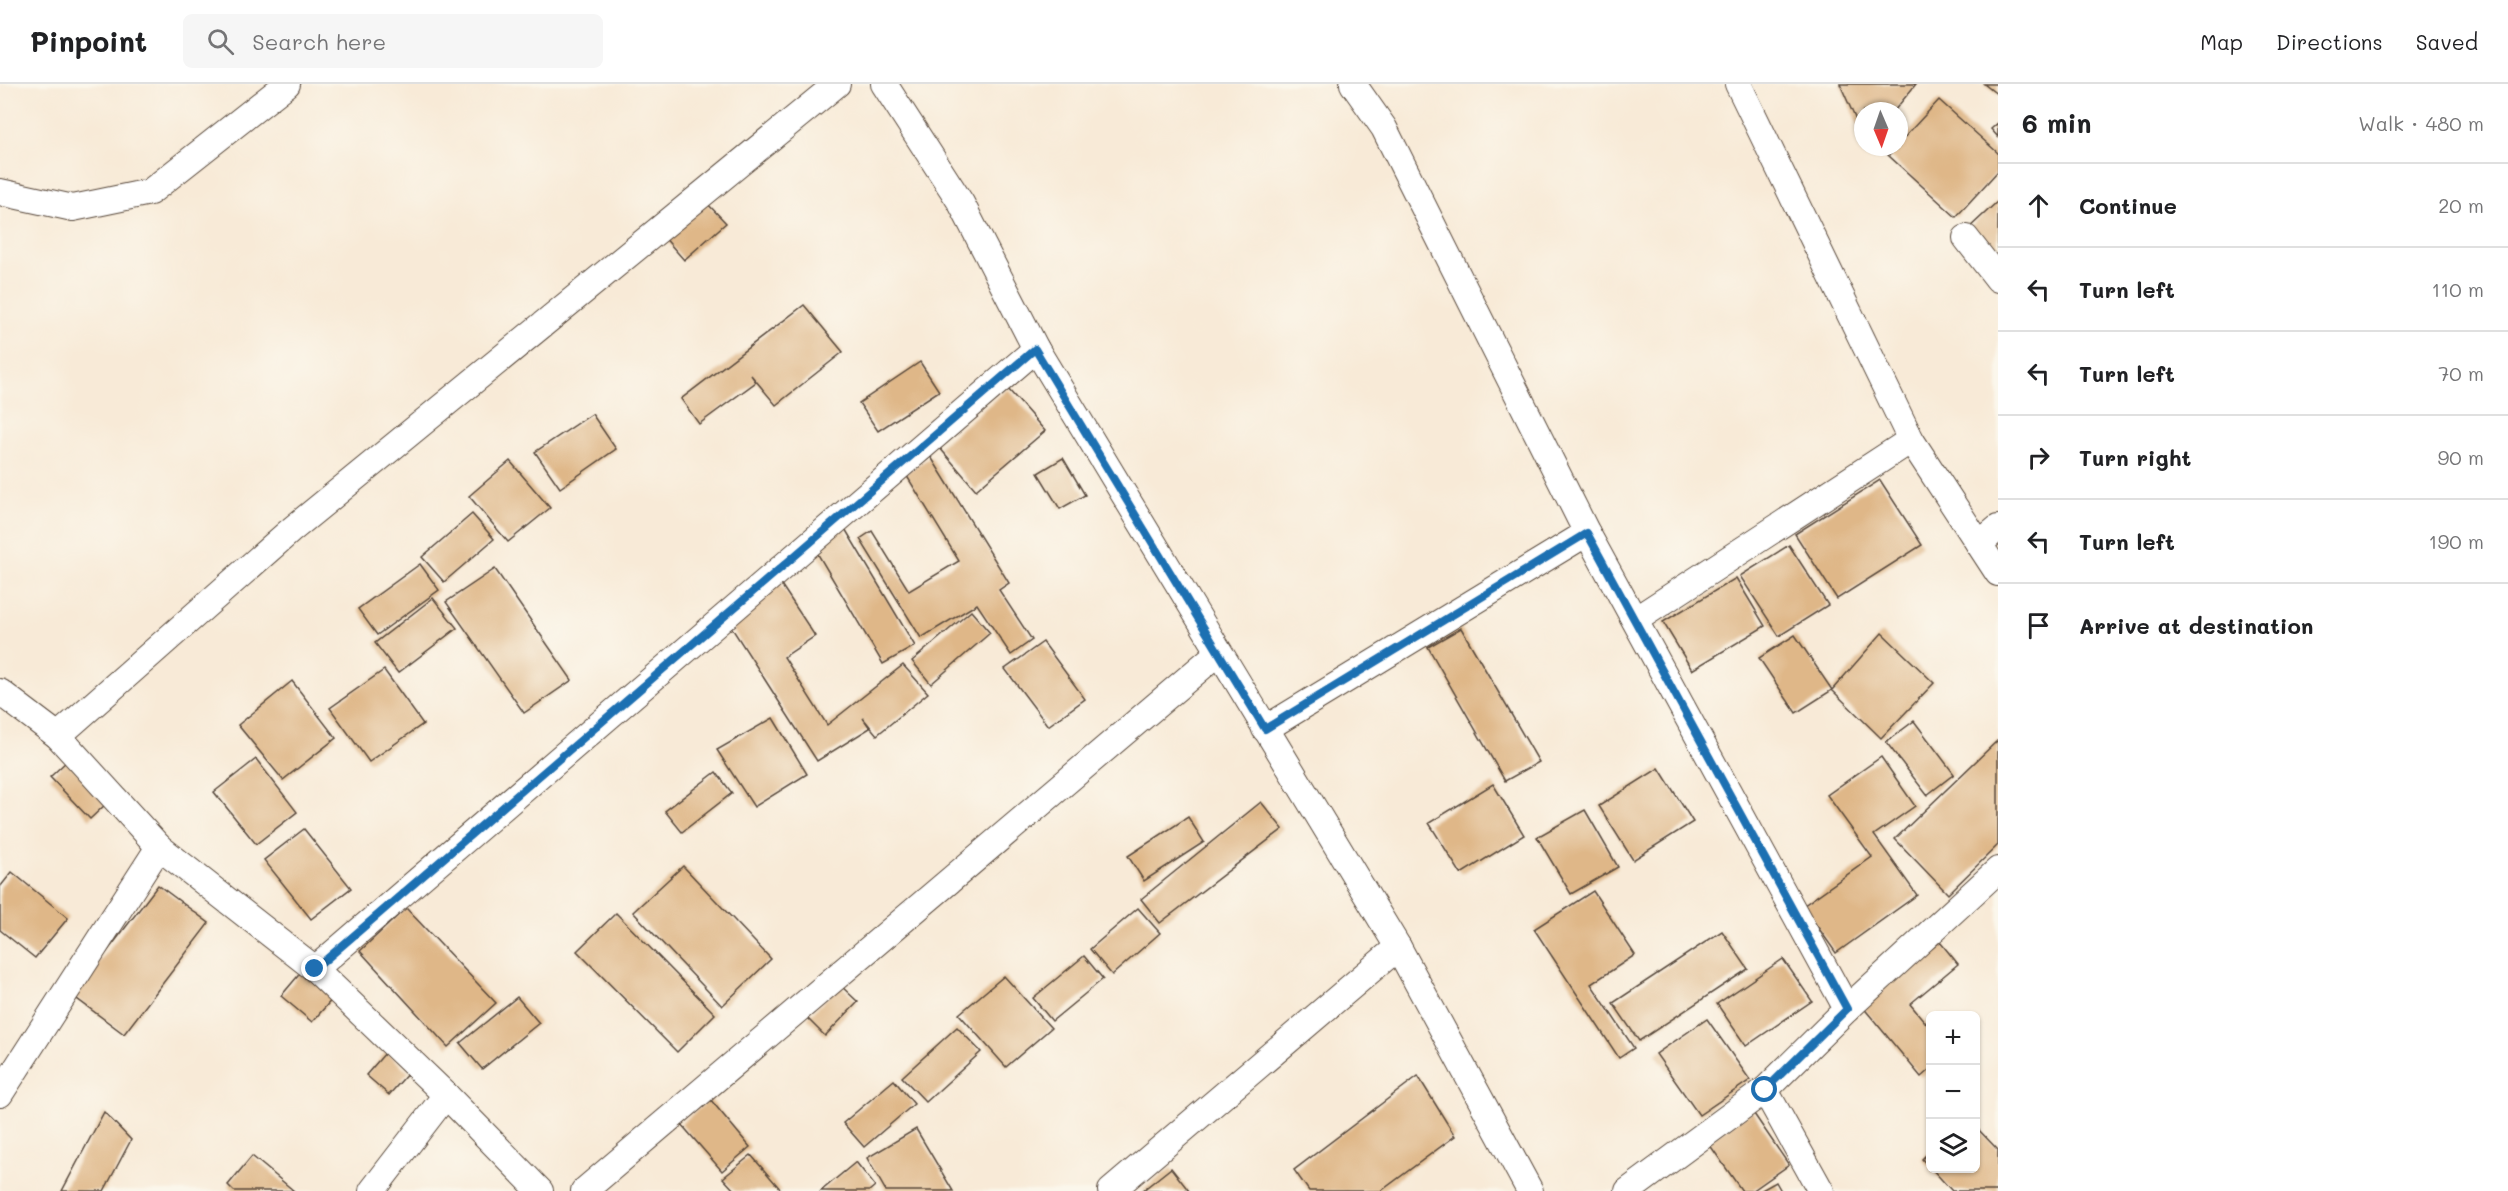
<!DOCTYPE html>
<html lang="en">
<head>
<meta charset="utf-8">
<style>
	body { margin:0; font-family:Mali,sans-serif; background:#f6f6f6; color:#202124 }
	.controls { position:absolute; right:18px; bottom:18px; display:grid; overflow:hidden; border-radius:9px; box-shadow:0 2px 4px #0004 }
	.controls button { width:54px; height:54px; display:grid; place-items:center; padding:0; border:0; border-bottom:2px solid #e0e0e0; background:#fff; color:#202124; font:30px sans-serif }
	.compass { position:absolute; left:1854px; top:18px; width:54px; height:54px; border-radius:50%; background:#fff; box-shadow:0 2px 4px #0004; rotate:178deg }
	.stop { position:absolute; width:18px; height:18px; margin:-14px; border:4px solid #1f6fb2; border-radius:50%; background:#fff }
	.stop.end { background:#1f6fb2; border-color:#fff; box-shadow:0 2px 6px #0008 }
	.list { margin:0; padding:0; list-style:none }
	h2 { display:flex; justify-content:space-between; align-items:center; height:78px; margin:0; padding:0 24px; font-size:26px }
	h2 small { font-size:20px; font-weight:400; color:#757577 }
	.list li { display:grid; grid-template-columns:39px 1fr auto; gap:18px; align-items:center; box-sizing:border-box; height:84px; padding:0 24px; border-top:2px solid #e0e0e0 }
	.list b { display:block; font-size:22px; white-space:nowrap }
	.list em { font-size:20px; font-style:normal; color:#757577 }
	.icon { flex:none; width:33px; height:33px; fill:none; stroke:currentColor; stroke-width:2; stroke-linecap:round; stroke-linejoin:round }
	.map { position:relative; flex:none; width:1998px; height:1107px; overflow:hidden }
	header { display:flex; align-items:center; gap:36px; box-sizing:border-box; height:84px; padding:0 30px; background:#fff; border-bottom:2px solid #e0e0e0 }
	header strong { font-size:28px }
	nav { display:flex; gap:33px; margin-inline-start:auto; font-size:21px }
	.search { width:420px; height:54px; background:#f6f6f6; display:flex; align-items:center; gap:15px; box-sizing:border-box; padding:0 21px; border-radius:9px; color:#757577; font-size:22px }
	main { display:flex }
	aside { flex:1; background:#fff }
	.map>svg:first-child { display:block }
	.building { fill:#dfb788 }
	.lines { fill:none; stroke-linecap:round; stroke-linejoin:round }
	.minor-casing { stroke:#57473a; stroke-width:28 }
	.minor { stroke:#fff; stroke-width:26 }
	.route { stroke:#1f6fb2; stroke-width:8 }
</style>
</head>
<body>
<header>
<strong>Pinpoint</strong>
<div class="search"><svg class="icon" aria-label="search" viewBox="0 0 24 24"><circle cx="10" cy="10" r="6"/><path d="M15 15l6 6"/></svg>Search here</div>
<nav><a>Map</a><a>Directions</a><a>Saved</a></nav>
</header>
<main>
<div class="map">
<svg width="1998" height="1107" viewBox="0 0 1998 1107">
	<rect width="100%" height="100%" fill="#fbf7ec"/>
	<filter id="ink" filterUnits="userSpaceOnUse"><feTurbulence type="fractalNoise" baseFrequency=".0167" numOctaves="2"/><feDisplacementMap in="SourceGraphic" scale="12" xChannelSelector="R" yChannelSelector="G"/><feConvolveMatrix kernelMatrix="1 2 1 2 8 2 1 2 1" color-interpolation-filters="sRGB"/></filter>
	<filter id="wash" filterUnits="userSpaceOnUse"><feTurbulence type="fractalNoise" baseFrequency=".008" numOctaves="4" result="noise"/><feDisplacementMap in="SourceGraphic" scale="24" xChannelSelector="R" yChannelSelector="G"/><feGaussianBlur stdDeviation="1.35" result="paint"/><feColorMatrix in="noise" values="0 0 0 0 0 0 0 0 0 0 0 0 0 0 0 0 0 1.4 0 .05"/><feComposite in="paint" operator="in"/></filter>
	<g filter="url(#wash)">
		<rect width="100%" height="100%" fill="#f8ead7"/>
		<g id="blocks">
			<g class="building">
				<path d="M 1840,0 L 1916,0 L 1894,27 L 1863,27 L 1863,52 Z"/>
				<path d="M 1984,0 L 1998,0 L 1998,11 Z"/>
				<path d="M 1939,16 L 1998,69 L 1998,87 L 1956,133 L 1888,71 L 1899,63 L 1899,59 Z"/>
				<path d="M 1998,39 L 1998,53 L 1991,45 Z"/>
				<path d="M 704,116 L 726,139 L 684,176 L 663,152 Z"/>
				<path d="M 1998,117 L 1998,176 L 1968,145 Z"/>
				<path d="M 804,221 L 843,268 L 776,321 L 751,291 L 756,298 L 699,340 L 681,315 Z"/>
				<path d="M 920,278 L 939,307 L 878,347 L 859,319 Z"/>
				<path d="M 1008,305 L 1045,347 L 976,406 L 939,363 Z"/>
				<path d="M 592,330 L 616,365 L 560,404 L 535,368 Z"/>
				<path d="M 931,373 L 1009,499 L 999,506 L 1032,556 L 1011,571 L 977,520 L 921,554 L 860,455 L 872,447 L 909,507 L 959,477 L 905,389 Z"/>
				<path d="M 1063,374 L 1085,411 L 1060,425 L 1038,389 Z"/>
				<path d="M 510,377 L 550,424 L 508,458 L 469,412 Z"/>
				<path d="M 1880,396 L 1922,461 L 1837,515 L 1795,450 Z"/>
				<path d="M 472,430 L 494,455 L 444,498 L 422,473 Z"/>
				<path d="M 844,443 L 915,562 L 883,580 L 813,462 Z"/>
				<path d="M 1789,461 L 1828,521 L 1779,552 L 1740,492 Z"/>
				<path d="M 420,480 L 439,506 L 377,551 L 358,525 Z"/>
				<path d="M 495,485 L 572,596 L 524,629 L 446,518 Z"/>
				<path d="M 1736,494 L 1765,542 L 1692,586 L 1663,538 Z"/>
				<path d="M 780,499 L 815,552 L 784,573 L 827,641 L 903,581 L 928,609 L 877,651 L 863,634 L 870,644 L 817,677 L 726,535 Z"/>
				<path d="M 433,514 L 457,544 L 398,589 L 375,559 Z"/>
				<path d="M 971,527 L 990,549 L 931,600 L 912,577 Z"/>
				<path d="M 1461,544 L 1539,678 L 1505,697 L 1428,563 Z"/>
				<path d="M 1882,549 L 1934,599 L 1881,654 L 1832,606 Z"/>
				<path d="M 1795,551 L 1832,606 L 1796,629 L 1759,574 Z"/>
				<path d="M 1043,558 L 1085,615 L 1048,642 L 1005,585 Z"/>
				<path d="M 384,586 L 423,640 L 369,678 L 330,624 Z"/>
				<path d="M 292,597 L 336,654 L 283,696 L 238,641 Z"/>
				<path d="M 773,634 L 807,690 L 754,723 L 717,666 Z"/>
				<path d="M 1914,637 L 1954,690 L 1927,711 L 1886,658 Z"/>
				<path d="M 1998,656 L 1998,761 L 1948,810 L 1895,755 Z"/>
				<path d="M 1881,673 L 1915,722 L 1874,751 L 1917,811 L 1836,869 L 1803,822 L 1872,773 L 1827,711 Z"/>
				<path d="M 256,675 L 297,728 L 256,760 L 214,708 Z"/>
				<path d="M 67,677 L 107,719 L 90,735 L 50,693 Z"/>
				<path d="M 1659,684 L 1693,738 L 1633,776 L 1599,722 Z"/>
				<path d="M 716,688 L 732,709 L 682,748 L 665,727 Z"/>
				<path d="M 1493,700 L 1524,751 L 1461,790 L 1429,739 Z"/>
				<path d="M 1261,718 L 1283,745 L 1160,839 L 1141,815 Z"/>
				<path d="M 1585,726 L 1618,783 L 1571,810 L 1537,753 Z"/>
				<path d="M 1188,733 L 1204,758 L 1144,797 L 1128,772 Z"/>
				<path d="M 304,745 L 351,804 L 311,835 L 264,776 Z"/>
				<path d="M 683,782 L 771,875 L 722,922 L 633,828 Z"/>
				<path d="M 12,788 L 68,834 L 35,874 L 0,846 L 0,803 Z"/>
				<path d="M 158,801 L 209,839 L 124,950 L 73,912 Z"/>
				<path d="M 1593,807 L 1635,871 L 1591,900 L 1634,964 L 1619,974 L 1534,845 Z"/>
				<path d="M 406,824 L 496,919 L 448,963 L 360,867 Z"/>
				<path d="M 1138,824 L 1160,849 L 1112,891 L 1090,865 Z"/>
				<path d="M 616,829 L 715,930 L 677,968 L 577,867 Z"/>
				<path d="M 1722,847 L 1748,885 L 1639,957 L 1613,919 Z"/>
				<path d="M 1940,858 L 1958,880 L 1910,920 L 1930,944 L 1930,985 L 1921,993 L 1862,922 Z"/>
				<path d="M 1084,872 L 1103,895 L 1052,937 L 1033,914 Z"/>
				<path d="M 1783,875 L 1812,917 L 1746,962 L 1717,920 Z"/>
				<path d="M 303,886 L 334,913 L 312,938 L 281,912 Z"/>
				<path d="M 1004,892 L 1051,944 L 1006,983 L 959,930 Z"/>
				<path d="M 840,901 L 858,918 L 825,952 L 807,934 Z"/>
				<path d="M 517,913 L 539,939 L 482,985 L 460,959 Z"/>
				<path d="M 1707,935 L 1750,996 L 1699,1031 L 1656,970 Z"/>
				<path d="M 957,943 L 981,968 L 926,1018 L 902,993 Z"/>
				<path d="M 386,968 L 409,988 L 389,1011 L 366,991 Z"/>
				<path d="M 1418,992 L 1455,1052 L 1381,1107 L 1309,1107 L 1294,1086 Z"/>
				<path d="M 894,996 L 914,1020 L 864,1063 L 843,1039 Z"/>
				<path d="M 710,1015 L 750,1063 L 722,1087 L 681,1040 Z"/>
				<path d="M 1752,1027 L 1789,1081 L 1752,1107 L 1742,1107 L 1707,1057 Z"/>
				<path d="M 104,1028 L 131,1056 L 104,1107 L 62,1107 Z"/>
				<path d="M 1976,1043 L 1998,1066 L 1998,1107 L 1952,1107 L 1931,1084 L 1976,1084 Z"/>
				<path d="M 916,1045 L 953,1107 L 886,1107 L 867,1074 Z"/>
				<path d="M 1930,1067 L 1930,1084 L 1922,1075 Z"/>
				<path d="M 751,1071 L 782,1107 L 735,1107 L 723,1094 Z"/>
				<path d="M 252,1072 L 294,1107 L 234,1107 L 228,1101 Z"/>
				<path d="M 856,1078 L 875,1102 L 869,1107 L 821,1107 Z"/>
				<path d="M 1171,1084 L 1189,1107 L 1142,1107 Z"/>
				<path d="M 1776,1098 L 1781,1107 L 1760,1107 Z"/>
			</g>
		</g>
	</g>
	<g filter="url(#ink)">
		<use href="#blocks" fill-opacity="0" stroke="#57473a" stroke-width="1.5"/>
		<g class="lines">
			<g class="minor-casing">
				<g id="minor">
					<path d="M 884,0 L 961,119 L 1036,265 L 1398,863 L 1530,1107"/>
					<path d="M 1353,0 L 1384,44 L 1587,449 L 1847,925"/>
					<path d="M 1738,0 L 1911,356 L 1998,489"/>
					<path d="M 0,108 L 73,124 L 150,108 L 287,0"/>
					<path d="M 1966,154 L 1998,195"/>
					<path d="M 1979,460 L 1998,444"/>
					<path d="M 1635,536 L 1911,356"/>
					<path d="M 0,608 L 58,652 L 159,763 L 315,885 L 446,1011 L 540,1107"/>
					<path d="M 1265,645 L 1587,449"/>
					<path d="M 58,652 L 290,447 L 837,0"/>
					<path d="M 315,885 L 1036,265"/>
					<path d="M 1765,1006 L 1821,1107"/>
					<path d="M 0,1010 L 159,763"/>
					<path d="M 372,1107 L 446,1011"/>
					<path d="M 584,1107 L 1218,569"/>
					<path d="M 1111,1107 L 1398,863"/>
					<path d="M 1628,1107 L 1765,1006 L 1847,925 L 1998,786"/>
				</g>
			</g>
			<use href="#minor" class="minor"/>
		</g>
	</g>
	<g class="lines" filter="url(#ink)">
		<path class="route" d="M 315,885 L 1035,265 L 1265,645 L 1587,449 L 1847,925 L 1765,1006"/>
	</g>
</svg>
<div class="controls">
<button>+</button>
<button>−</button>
<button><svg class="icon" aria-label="layers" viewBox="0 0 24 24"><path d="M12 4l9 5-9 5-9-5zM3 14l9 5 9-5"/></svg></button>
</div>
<svg class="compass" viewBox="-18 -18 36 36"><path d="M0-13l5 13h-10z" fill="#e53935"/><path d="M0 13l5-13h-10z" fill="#757577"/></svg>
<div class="stop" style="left:1765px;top:1006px"></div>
<div class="stop end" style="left:315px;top:885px"></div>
</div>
<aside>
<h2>6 min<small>Walk · 480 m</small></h2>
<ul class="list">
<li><svg class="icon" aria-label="ahead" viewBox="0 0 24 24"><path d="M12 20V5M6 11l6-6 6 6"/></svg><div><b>Continue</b></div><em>20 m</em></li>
<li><svg class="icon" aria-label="left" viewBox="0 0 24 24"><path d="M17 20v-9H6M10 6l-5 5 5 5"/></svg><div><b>Turn left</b></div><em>110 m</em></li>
<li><svg class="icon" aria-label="left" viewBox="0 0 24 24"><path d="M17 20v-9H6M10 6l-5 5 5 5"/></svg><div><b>Turn left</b></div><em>70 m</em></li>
<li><svg class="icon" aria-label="right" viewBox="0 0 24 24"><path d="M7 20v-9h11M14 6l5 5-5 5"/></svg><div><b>Turn right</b></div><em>90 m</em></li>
<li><svg class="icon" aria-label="left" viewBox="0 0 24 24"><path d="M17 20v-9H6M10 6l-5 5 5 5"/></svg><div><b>Turn left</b></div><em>190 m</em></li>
<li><svg class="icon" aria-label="arrive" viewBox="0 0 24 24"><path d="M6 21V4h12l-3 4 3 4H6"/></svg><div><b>Arrive at destination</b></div></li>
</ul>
</aside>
</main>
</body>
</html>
